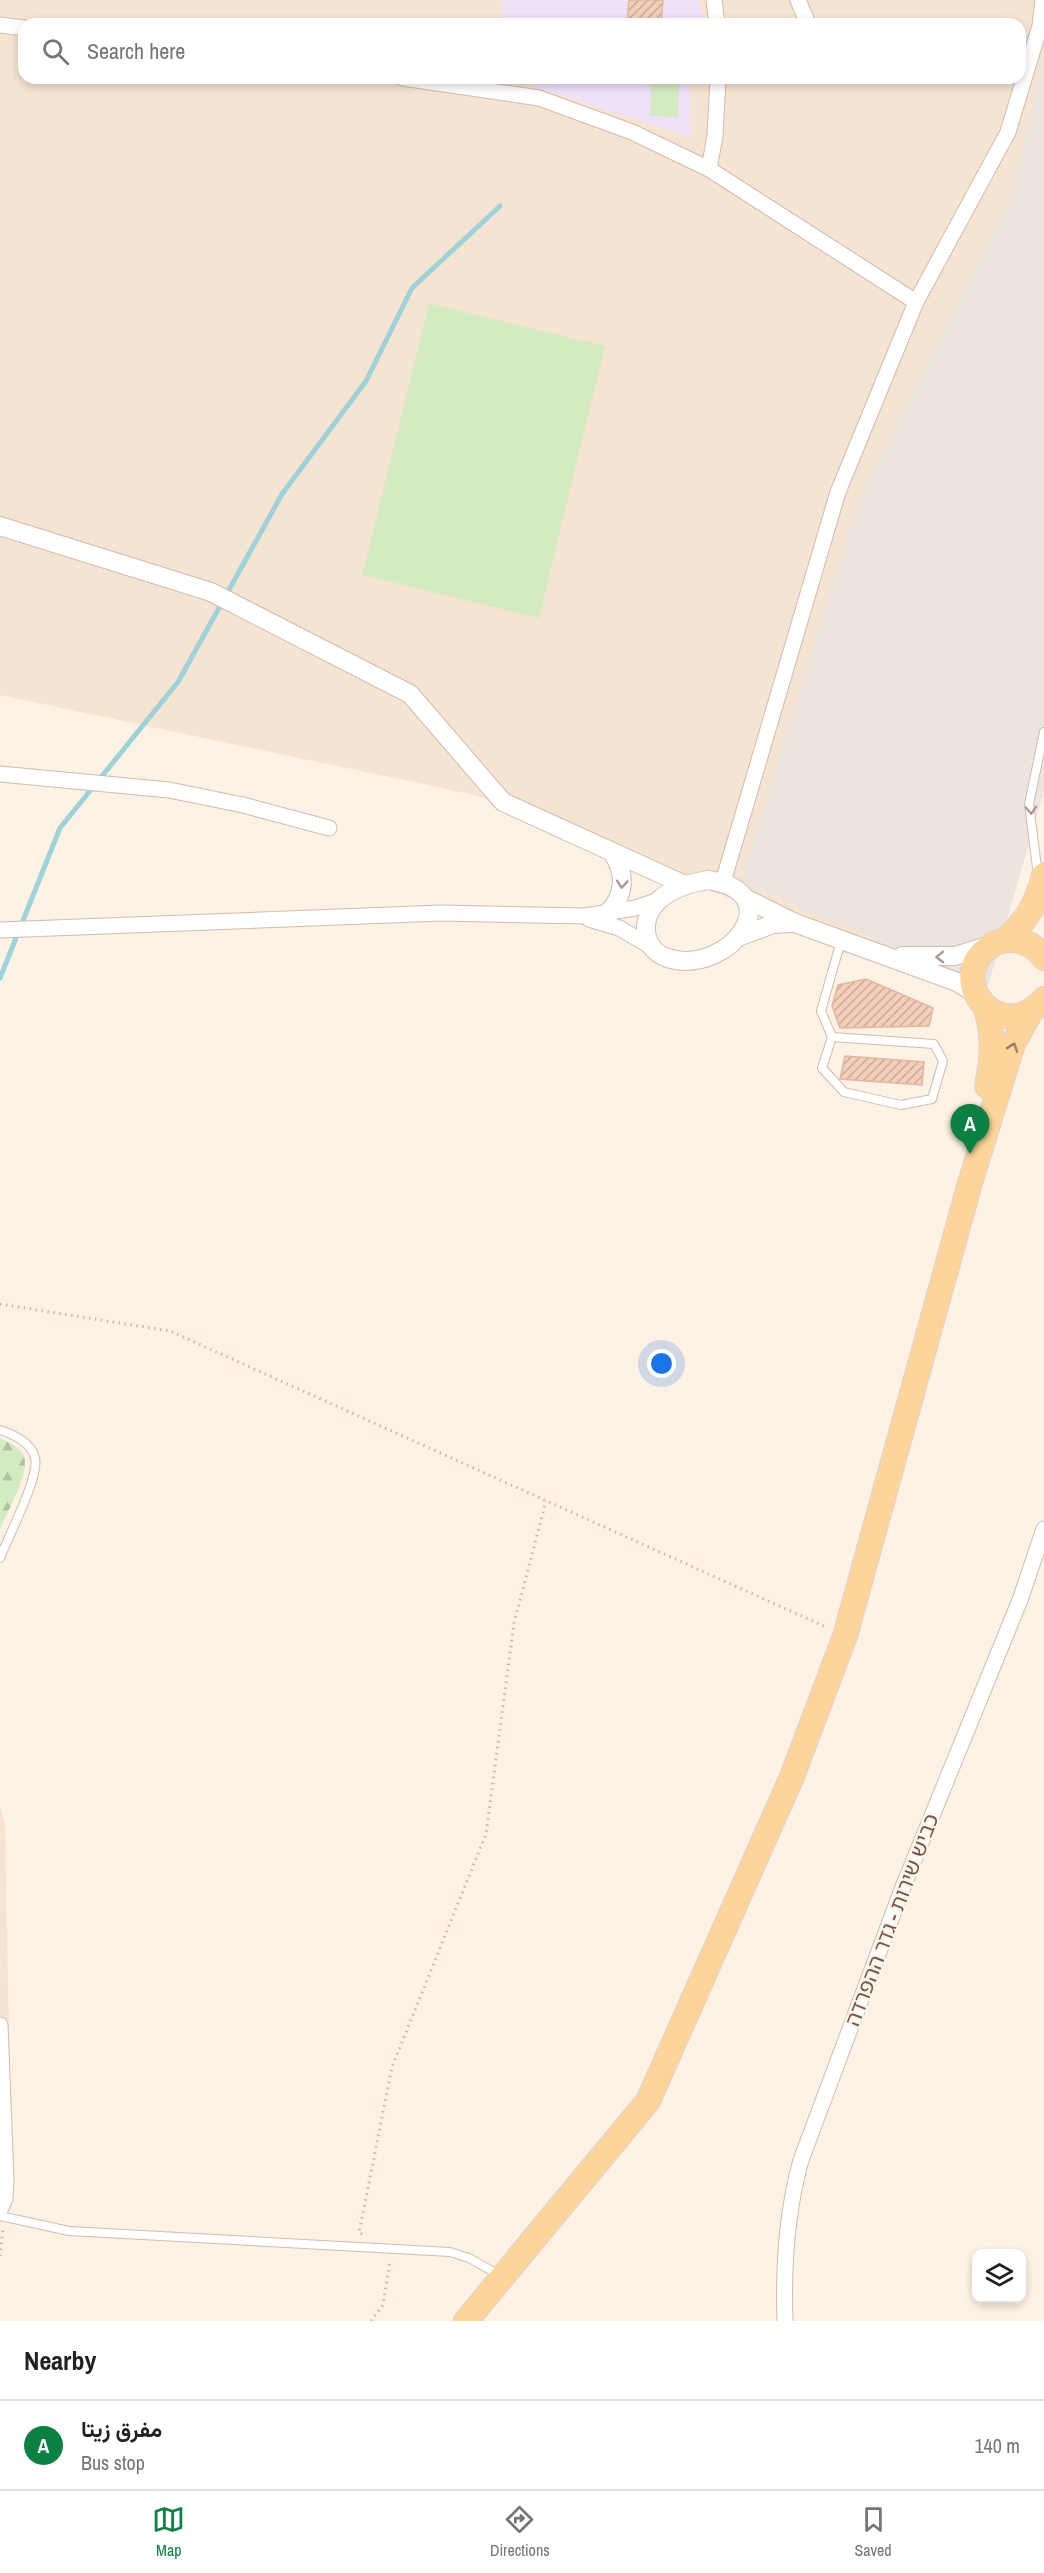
<!DOCTYPE html>
<html lang="en">
<head>
<meta charset="utf-8">
<style>
	body { margin:0; font-family:"Archivo Narrow",Vazirmatn,"Noto Sans Hebrew",sans-serif; background:#f6f6f6; color:#202124 }
	.controls { position:absolute; right:18px; bottom:18px; display:grid; overflow:hidden; border-radius:12px; box-shadow:0 3px 9px #0003 }
	.controls button { width:54px; height:54px; display:grid; place-items:center; padding:0; border:0; border-bottom:2px solid #e0e0e0; background:#fff; color:#202124; font:30px sans-serif }
	.you { position:absolute; left:662px; top:1364px; width:21px; height:21px; margin:-15px; border:4px solid #fff; border-radius:50%; background:#1a73e8; box-shadow:0 0 0 9px #1a73e833 }
	.badge { display:grid; place-items:center; width:39px; height:39px; border-radius:50%; background:#0b8043; color:#fff; font-size:20px; font-weight:700 }
	.pin { position:absolute; translate:-50% -50px; filter:drop-shadow(0 2px 3px #0008) }
	.pin::after { content:''; position:absolute; top:32px; width:21px; height:18px; background:inherit; clip-path:polygon(0 0,100% 0,50% 100%) }
	.list { margin:0; padding:0; list-style:none }
	h2 { display:flex; justify-content:space-between; align-items:center; height:78px; margin:0; padding:0 24px; font-size:26px }
	h2 small { font-size:20px; font-weight:400; color:#757577 }
	.list li { display:grid; grid-template-columns:39px 1fr auto; gap:18px; align-items:center; box-sizing:border-box; height:90px; padding:0 24px; border-top:2px solid #e0e0e0 }
	.list b { display:block; font-size:22px; white-space:nowrap }
	.list p { margin:0; font-size:20px; white-space:nowrap; color:#757577 }
	.list em { font-size:20px; font-style:normal; color:#757577 }
	.icon { flex:none; width:33px; height:33px; fill:none; stroke:currentColor; stroke-width:2; stroke-linecap:round; stroke-linejoin:round }
	.map { position:relative; flex:none; width:1044px; height:2321px; overflow:hidden }
	.search { position:absolute; background:#fff; box-shadow:0 3px 9px #0003; left:18px; right:18px; top:18px; height:66px; display:flex; align-items:center; gap:15px; box-sizing:border-box; padding:0 21px; border-radius:18px; color:#757577; font-size:22px }
	.sheet { height:168px; background:#fff }
	nav { display:flex; justify-content:space-around; align-items:center; box-sizing:border-box; height:84px; border-top:2px solid #e0e0e0; background:#fff; font-size:16px; color:#757577 }
	nav a { display:grid; justify-items:center; gap:3px }
	nav .on { color:#0b8043 }
	.map>svg:first-child { display:block }
	.residential { fill:#f5e4d2; fill-rule:evenodd }
	.industrial { fill:#ece5df }
	.education { fill:#efe1f9 }
	.forest { fill:url(#forest-firs) }
	.pitch { fill:#d4ebc2 }
	.lines { fill:none; stroke-linecap:round; stroke-linejoin:round }
	.stream { stroke:#9ed2d9; stroke-width:5 }
	.building { fill:url(#building-hatch); stroke:#e6b59b; stroke-width:1.5 }
	.service-casing { stroke:#d1bbad; stroke-width:10 }
	.minor-casing { stroke:#d1bbad; stroke-width:17 }
	.tertiary-casing { stroke:#d1bbad; stroke-width:20 }
	.primary-casing { stroke:#dbd3d0; stroke-width:26 }
	.path { stroke:#d8b29e; stroke-width:3; stroke-dasharray:1.5 4.5; stroke-linecap:butt }
	.service { stroke:#fff; stroke-width:8 }
	.minor { stroke:#fff; stroke-width:15 }
	.tertiary { stroke:#fff; stroke-width:18 }
	.primary { stroke:#fdd59b; stroke-width:24 }
	.oneway { stroke:#ad9a92 }
	.oneway2 { stroke:#9e7d62 }
	.labels { text-anchor:middle; stroke-width:5; stroke-linejoin:round; paint-order:stroke }
	.street-label { font-size:21px; fill:#765749; stroke:#fff6eb }
</style>
</head>
<body>
<div class="map">
<svg width="1044" height="2321" viewBox="0 0 1044 2321">
	<defs>
		<pattern id="forest-firs" width="22" height="20" patternUnits="userSpaceOnUse" patternTransform="scale(1.5)"><rect width="22" height="20" fill="#d4ebc2"/><path d="M5 1l3.5 6h-7zM16 11l3.5 6h-7z" fill="#b1c1a0"/></pattern>
		<pattern id="building-hatch" width="6" height="6" patternUnits="userSpaceOnUse" patternTransform="scale(1.5)"><rect width="6" height="6" fill="#f3cfbb"/><path d="M-1 1l2-2M0 6l6-6M5 7l2-2" fill="none" stroke="#c9ab9a"/></pattern>
	</defs>
	<rect width="100%" height="100%" fill="#fdf2e4"/>
	<g class="residential">
		<path d="M 0,0 L 1044,0 L 1044,721 L 938,983 L 475,795 L 0,695 ZM 24,24 L 1020,24 L 1020,78 L 24,78 Z"/>
		<path d="M 0,1806 L 5,1825 L 12,2189 L 0,2224 Z"/>
	</g>
	<path class="industrial" d="M 1044,60 L 1044,791 L 988,986 L 741,882 L 860,498 L 1009,202 Z"/>
	<g class="education">
		<path d="M 503,0 L 699,0 L 705,24 L 500,24 Z"/>
		<path d="M 508,78 L 689,78 L 691,137 Z"/>
	</g>
	<path class="forest" d="M 0,1438 C 8,1442 18,1446 23,1454 C 32,1470 7,1512 0,1529 Z"/>
	<g class="pitch">
		<path d="M 652,78 L 679,78 L 678,117 L 650,116 Z"/>
		<path d="M 429,303 L 605,346 L 539,618 L 362,575 Z"/>
	</g>
	<g class="lines">
		<path class="stream" d="M 0,978 L 60,828 L 178,682 L 282,494 L 366,381 L 412,288 L 500,206"/>
	</g>
	<g class="building">
		<path d="M 629,0 L 663,0 L 661,24 L 627,24 Z"/>
		<path d="M 866,979 L 933,1008 L 929,1026 L 840,1028 L 832,1006 L 838,985 Z"/>
		<path d="M 845,1056 L 924,1062 L 922,1085 L 840,1079 Z"/>
	</g>
	<g class="lines">
		<g class="service-casing">
			<g id="service">
				<path d="M 1038,876 L 1029,804 L 1044,732"/>
				<path d="M 832,1037 L 822,1068 L 844,1092 L 901,1105 L 932,1099 L 943,1061 L 934,1044 L 832,1037 L 821,1011 L 841,941"/>
				<path d="M 0,1430 C 13,1434 32,1443 35,1458 C 40,1476 8,1537 0,1558"/>
				<path d="M 0,2216 L 69,2231 L 450,2252 L 469,2258 L 501,2276"/>
			</g>
		</g>
		<g class="minor-casing">
			<g id="minor">
				<path d="M 714,0 L 717,24"/>
				<path d="M 798,0 L 808,24"/>
				<path d="M 0,25 L 24,28"/>
				<path d="M 403,78 L 539,98 L 632,132 L 709,169 L 916,302"/>
				<path d="M 709,169 L 715,136 L 718,78"/>
				<path d="M 0,774 L 169,790 L 243,805 L 329,828"/>
				<path d="M 723,882 L 838,492 L 916,302 L 1008,132 L 1040,26 L 1043,0"/>
				<path d="M 589,919 L 619,928 L 650,946"/>
				<path d="M 0,930 L 441,913 L 585,916 L 635,908 L 659,900"/>
				<path d="M 0,2025 L 6,2180 L 5,2199 L 0,2210"/>
				<path d="M 785,2321 C 783,2266 786,2214 801,2160 L 903,1887 L 1020,1600 L 1044,1529"/>
			</g>
		</g>
		<g class="tertiary-casing">
			<g id="tertiary">
				<path d="M 0,526 L 211,592 L 410,694 L 503,802 L 685,885"/>
				<path d="M 708,880 C 791,892 731,974 671,959 C 643,952 638,921 658,901 C 671,888 690,883 708,880 Z"/>
				<path d="M 747,899 L 795,923 L 957,982 L 976,994"/>
				<path d="M 607,914 C 626,894 626,874 612,852"/>
				<path d="M 741,936 L 773,924 L 793,923"/>
				<path d="M 902,956 L 955,956 L 990,945"/>
			</g>
		</g>
		<g class="primary-casing">
			<g id="primary">
				<path d="M 1005,940 C 1028,919 1036,905 1044,875"/>
				<path d="M 1044,958 C 1036,946 1024,940 1009,940 C 1001,940 994,943 988,948 C 944,981 1002,1048 1044,999"/>
				<path d="M 985,1006 C 994,1034 993,1057 987,1086"/>
				<path d="M 466,2321 L 648,2101 L 791,1779 L 845,1636 L 970,1183 L 1013,1044 L 1031,1011"/>
			</g>
		</g>
		<g class="path">
			<path d="M 903,24 L 920,20 L 1003,24"/>
			<path d="M 0,1304 L 170,1331 L 826,1627"/>
			<path d="M 362,2234 L 359,2233 L 392,2067 L 486,1834 L 514,1623 L 546,1501"/>
			<path d="M 0,2256 L 3,2228"/>
			<path d="M 371,2321 L 383,2305 L 390,2261"/>
		</g>
		<use href="#service" class="service"/>
		<use href="#minor" class="minor"/>
		<use href="#tertiary" class="tertiary"/>
		<use href="#primary" class="primary"/>
	</g>
	<defs><path id="oneway-chevron" d="M-2-3.5L2.5 0L-2 3.5" fill="none" stroke-width="1.6" stroke-linecap="round" stroke-linejoin="round" transform="scale(1.5)"/></defs>
	<g class="oneway">
		<use href="#oneway-chevron" transform="translate(1031 810) rotate(87)"/>
		<use href="#oneway-chevron" transform="translate(622 884) rotate(94)"/>
		<use href="#oneway-chevron" transform="translate(940 957) rotate(179)"/>
	</g>
	<use class="oneway2" href="#oneway-chevron" transform="translate(1013 1047) rotate(-71)"/>
	<g class="labels">
		<g class="street-label">
			<text transform="translate(892 1920) rotate(-69)" y="7">כביש שירות - גדר ההפרדה</text>
		</g>
	</g>
</svg>
<div class="controls">
<button><svg class="icon" aria-label="layers" viewBox="0 0 24 24"><path d="M12 4l9 5-9 5-9-5zM3 14l9 5 9-5"/></svg></button>
</div>
<div class="you"></div>
<div class="pin badge" style="left:970px;top:1154px">A</div>
<div class="search"><svg class="icon" aria-label="search" viewBox="0 0 24 24"><circle cx="10" cy="10" r="6"/><path d="M15 15l6 6"/></svg>Search here</div>
</div>
<section class="sheet">
<h2>Nearby<small></small></h2>
<ul class="list">
<li><span class="badge">A</span><div><b>مفرق زيتا</b><p>Bus stop</p></div><em>140 m</em></li>
</ul>
</section>
<nav>
<a class="on"><svg class="icon" aria-label="map" viewBox="0 0 24 24"><path d="M3 6l6-2 6 2 6-2v14l-6 2-6-2-6 2zM9 4v14M15 6v14"/></svg>Map</a>
<a><svg class="icon" aria-label="directions" viewBox="0 0 24 24"><path d="M12 3l9 9-9 9-9-9zM9 14v-3h6M13 9l2 2-2 2"/></svg>Directions</a>
<a><svg class="icon" aria-label="saved" viewBox="0 0 24 24"><path d="M7 4h10v16l-5-4-5 4z"/></svg>Saved</a>
</nav>
</body>
</html>
